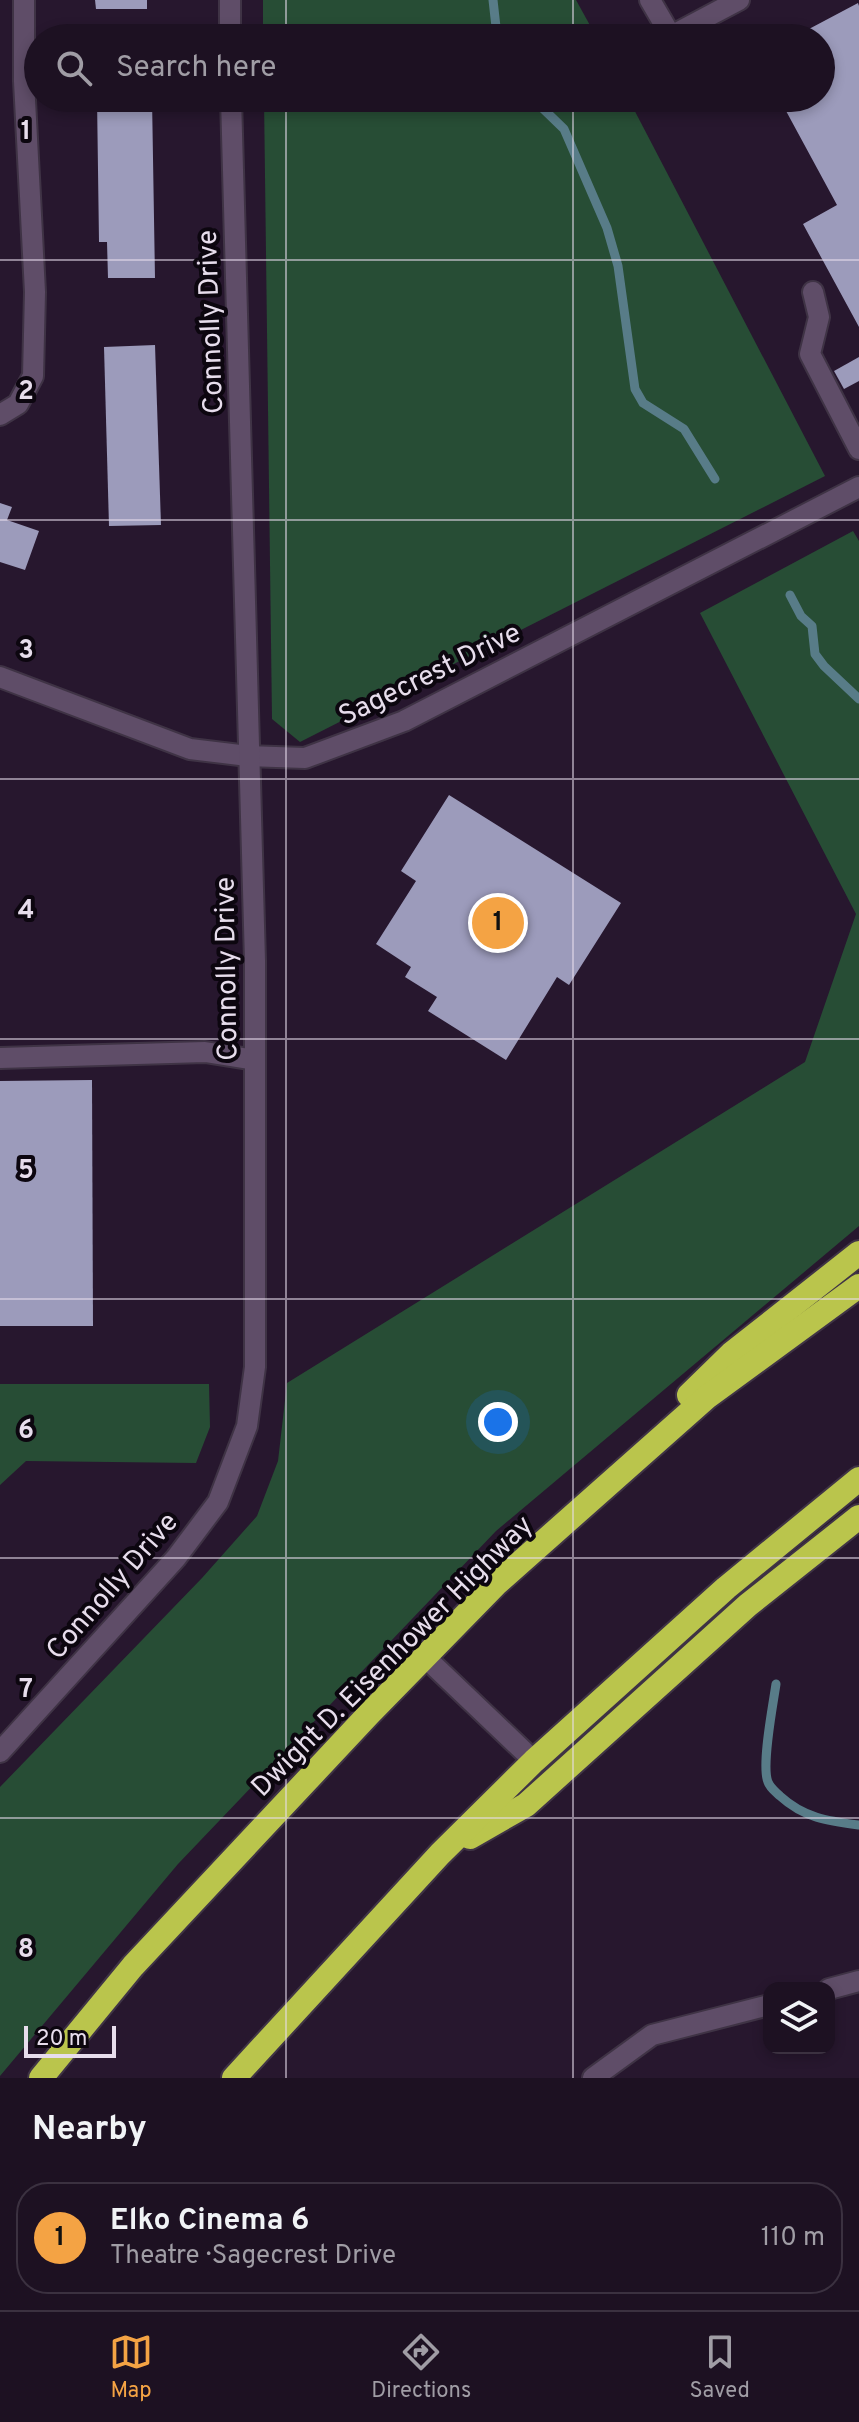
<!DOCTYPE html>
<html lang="en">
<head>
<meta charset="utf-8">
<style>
	body { margin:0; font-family:Overpass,sans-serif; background:#2a1f2f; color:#f1f3f6 }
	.controls { position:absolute; right:24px; bottom:24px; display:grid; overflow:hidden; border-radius:16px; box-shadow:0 4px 12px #0003 }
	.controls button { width:72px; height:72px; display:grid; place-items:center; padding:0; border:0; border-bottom:2px solid #3b3140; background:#1d1122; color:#f1f3f6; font:40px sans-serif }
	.scale { position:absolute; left:24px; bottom:20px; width:92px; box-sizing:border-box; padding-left:8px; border:4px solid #e7ddec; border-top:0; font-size:22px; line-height:28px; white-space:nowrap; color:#e7ddec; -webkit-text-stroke:6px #0c060f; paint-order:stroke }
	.you { position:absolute; left:498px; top:1422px; width:28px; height:28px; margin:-20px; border:6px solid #fff; border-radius:50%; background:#1a73e8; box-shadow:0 0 0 12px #1a73e833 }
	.badge { display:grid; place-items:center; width:52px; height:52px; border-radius:50%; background:#f4a344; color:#111; font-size:26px; font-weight:700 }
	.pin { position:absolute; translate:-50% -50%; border:4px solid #fff; box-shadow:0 2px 8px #0006 }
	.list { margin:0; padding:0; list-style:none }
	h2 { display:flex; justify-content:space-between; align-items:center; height:104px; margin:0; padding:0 32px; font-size:34px }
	h2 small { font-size:26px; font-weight:400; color:#a09da5 }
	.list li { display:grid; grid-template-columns:52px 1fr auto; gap:24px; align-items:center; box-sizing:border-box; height:112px; margin:0 16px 16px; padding:0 16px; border:2px solid #3b3140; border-radius:32px }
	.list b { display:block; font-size:30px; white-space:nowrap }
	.list p { margin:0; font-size:26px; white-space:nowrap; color:#a09da5 }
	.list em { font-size:26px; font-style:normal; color:#a09da5 }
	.icon { flex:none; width:44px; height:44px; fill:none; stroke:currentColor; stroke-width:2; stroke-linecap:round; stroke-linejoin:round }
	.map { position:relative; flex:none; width:859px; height:2078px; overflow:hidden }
	.search { position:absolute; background:#1d1122; box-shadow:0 4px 12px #0003; left:24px; right:24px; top:24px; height:88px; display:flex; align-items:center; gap:20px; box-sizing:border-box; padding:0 28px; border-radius:44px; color:#a09da5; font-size:30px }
	.sheet { height:232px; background:#1d1122 }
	nav { display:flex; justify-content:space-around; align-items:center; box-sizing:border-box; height:112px; border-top:2px solid #3b3140; background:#1d1122; font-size:22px; color:#a09da5 }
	nav a { display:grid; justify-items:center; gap:4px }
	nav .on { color:#f4a344 }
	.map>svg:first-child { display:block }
	.green { fill:#274d35 }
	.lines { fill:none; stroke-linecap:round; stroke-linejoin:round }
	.stream { stroke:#587c88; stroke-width:9 }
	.building { fill:#9c9bbb }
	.minor-casing { stroke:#3f3345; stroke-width:24 }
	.highway-casing { stroke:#3f3345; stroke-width:28 }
	.minor { stroke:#5f4d68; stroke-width:20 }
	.highway { stroke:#bac54c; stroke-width:24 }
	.grid { fill:none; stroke:#e7ddec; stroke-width:2; stroke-opacity:0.55 }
	.labels { text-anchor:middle; stroke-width:8; stroke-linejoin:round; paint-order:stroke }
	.street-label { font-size:28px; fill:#e7ddec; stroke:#0c060f }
	.grid-label { font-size:26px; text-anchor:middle; font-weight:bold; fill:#e7ddec; stroke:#0c060f; stroke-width:8; stroke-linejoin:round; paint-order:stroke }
</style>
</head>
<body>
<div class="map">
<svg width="859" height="2078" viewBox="0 0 859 2078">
	<rect width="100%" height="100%" fill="#27172e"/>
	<g class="green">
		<path d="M 263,0 L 576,0 L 597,38 L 263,38 Z"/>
		<path d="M 264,98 L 628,98 L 825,476 L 300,742 L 272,719 Z"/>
		<path d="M 853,531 L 859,541 L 859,1226 L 496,1531 L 178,1864 L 0,2076 L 0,1787 L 202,1578 L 257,1516 L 278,1461 L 287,1383 L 805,1062 L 856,914 L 700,613 Z"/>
		<path d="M 0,1384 L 209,1384 L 210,1427 L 196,1463 L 26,1461 L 0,1485 Z"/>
	</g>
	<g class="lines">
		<g class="stream">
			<path d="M 493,0 L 496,27 L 500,38"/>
			<path d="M 532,98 L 564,129 L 607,228 L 618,266 L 635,389 L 643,403 L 684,429 L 715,479"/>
			<path d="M 790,595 L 801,616 L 812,626 L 815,654 L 824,666 L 859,699"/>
			<path d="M 776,1684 C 773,1705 761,1766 768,1782 C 770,1788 776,1792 780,1796 C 804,1818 828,1821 859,1825"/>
		</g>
	</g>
	<g class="building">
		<path d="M 95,0 L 147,0 L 147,9 L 96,9 Z"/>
		<path d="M 858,3 L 859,6 L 859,327 L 803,224 L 837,205 L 779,98 L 821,98 L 821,38 L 792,38 Z"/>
		<path d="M 97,98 L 152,98 L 155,278 L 108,278 L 107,242 L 99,242 Z"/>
		<path d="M 155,345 L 161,525 L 109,526 L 104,347 Z"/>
		<path d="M 859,357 L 859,381 L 844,389 L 834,371 Z"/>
		<path d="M 0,503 L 12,507 L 7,520 L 39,531 L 25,570 L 0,562 Z"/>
		<path d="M 449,795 L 621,903 L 569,985 L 557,977 L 506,1060 L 428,1011 L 437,997 L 405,977 L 411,967 L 376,944 L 416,881 L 401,871 Z"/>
		<path d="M 92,1080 L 93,1326 L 0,1326 L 0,1081 Z"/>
	</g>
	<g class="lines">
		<g class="minor-casing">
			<g id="minor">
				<path d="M 230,0 L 230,38"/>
				<path d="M 650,0 L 671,36 L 739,0"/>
				<path d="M 813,292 L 819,317 L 810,354 L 859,449"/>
				<path d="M 0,415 L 18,404 L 33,376 L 35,292 L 24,81 L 24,0"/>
				<path d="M 0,677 L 190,749 L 248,756 L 305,758 L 404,721 L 859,487"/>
				<path d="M 0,1058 L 205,1052 L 255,1060"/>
				<path d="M 425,1657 L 534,1761"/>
				<path d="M 0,1752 L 176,1558 L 218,1502 L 247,1426 L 255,1367 L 255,961 L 231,98"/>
				<path d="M 829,1989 L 859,1981"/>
				<path d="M 593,2078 L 652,2035 L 769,2005"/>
			</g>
		</g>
		<g class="highway-casing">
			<g id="highway">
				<path d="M 689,1395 L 731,1354 L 859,1253"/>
				<path d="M 470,1837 L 526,1805 L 748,1605 L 859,1517"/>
				<path d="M 41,2078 L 133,1966 L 369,1714 L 496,1584 L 707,1397 L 859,1286"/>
				<path d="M 234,2078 L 440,1854 L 534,1761 L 726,1588 L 859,1479"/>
			</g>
		</g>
		<use href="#minor" class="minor"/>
		<use href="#highway" class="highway"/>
	</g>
	<path class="grid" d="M 286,0 L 286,38M 573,0 L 573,38M 286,98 L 286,2078M 573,98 L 573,2078M 0,260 L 859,260M 0,520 L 859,520M 0,779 L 859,779M 0,1039 L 859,1039M 0,1299 L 859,1299M 0,1558 L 859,1558M 0,1818 L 859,1818"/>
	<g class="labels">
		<g class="street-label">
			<text transform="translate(209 322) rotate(-92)" y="10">Connolly Drive</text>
			<text transform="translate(429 673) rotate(-26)" y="10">Sagecrest Drive</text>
			<text transform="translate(225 969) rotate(-91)" y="10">Connolly Drive</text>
			<text transform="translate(111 1585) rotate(-49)" y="10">Connolly Drive</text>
			<text transform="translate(391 1655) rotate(-45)" y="10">Dwight D. Eisenhower Highway</text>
		</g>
	</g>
	<g class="grid-label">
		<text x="26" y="139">1</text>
		<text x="26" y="399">2</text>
		<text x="26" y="658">3</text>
		<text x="26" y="918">4</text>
		<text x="26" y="1178">5</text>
		<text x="26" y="1438">6</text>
		<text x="26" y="1697">7</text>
		<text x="26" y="1957">8</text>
	</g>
</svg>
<div class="controls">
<button><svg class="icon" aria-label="layers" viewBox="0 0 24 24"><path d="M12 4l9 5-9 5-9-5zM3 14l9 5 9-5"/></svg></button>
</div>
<div class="scale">20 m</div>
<div class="you"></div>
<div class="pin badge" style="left:498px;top:923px">1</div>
<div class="search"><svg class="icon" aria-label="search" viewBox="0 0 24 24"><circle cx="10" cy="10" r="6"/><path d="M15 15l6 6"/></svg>Search here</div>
</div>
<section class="sheet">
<h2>Nearby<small></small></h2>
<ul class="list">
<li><span class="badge">1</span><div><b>Elko Cinema 6</b><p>Theatre · Sagecrest Drive</p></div><em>110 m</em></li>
</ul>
</section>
<nav>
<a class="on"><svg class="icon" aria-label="map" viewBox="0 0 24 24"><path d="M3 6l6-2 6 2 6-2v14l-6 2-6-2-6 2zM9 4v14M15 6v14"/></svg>Map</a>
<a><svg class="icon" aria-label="directions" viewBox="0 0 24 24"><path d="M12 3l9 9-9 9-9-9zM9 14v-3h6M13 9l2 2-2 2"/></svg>Directions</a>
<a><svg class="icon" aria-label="saved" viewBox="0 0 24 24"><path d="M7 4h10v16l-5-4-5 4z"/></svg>Saved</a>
</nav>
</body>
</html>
